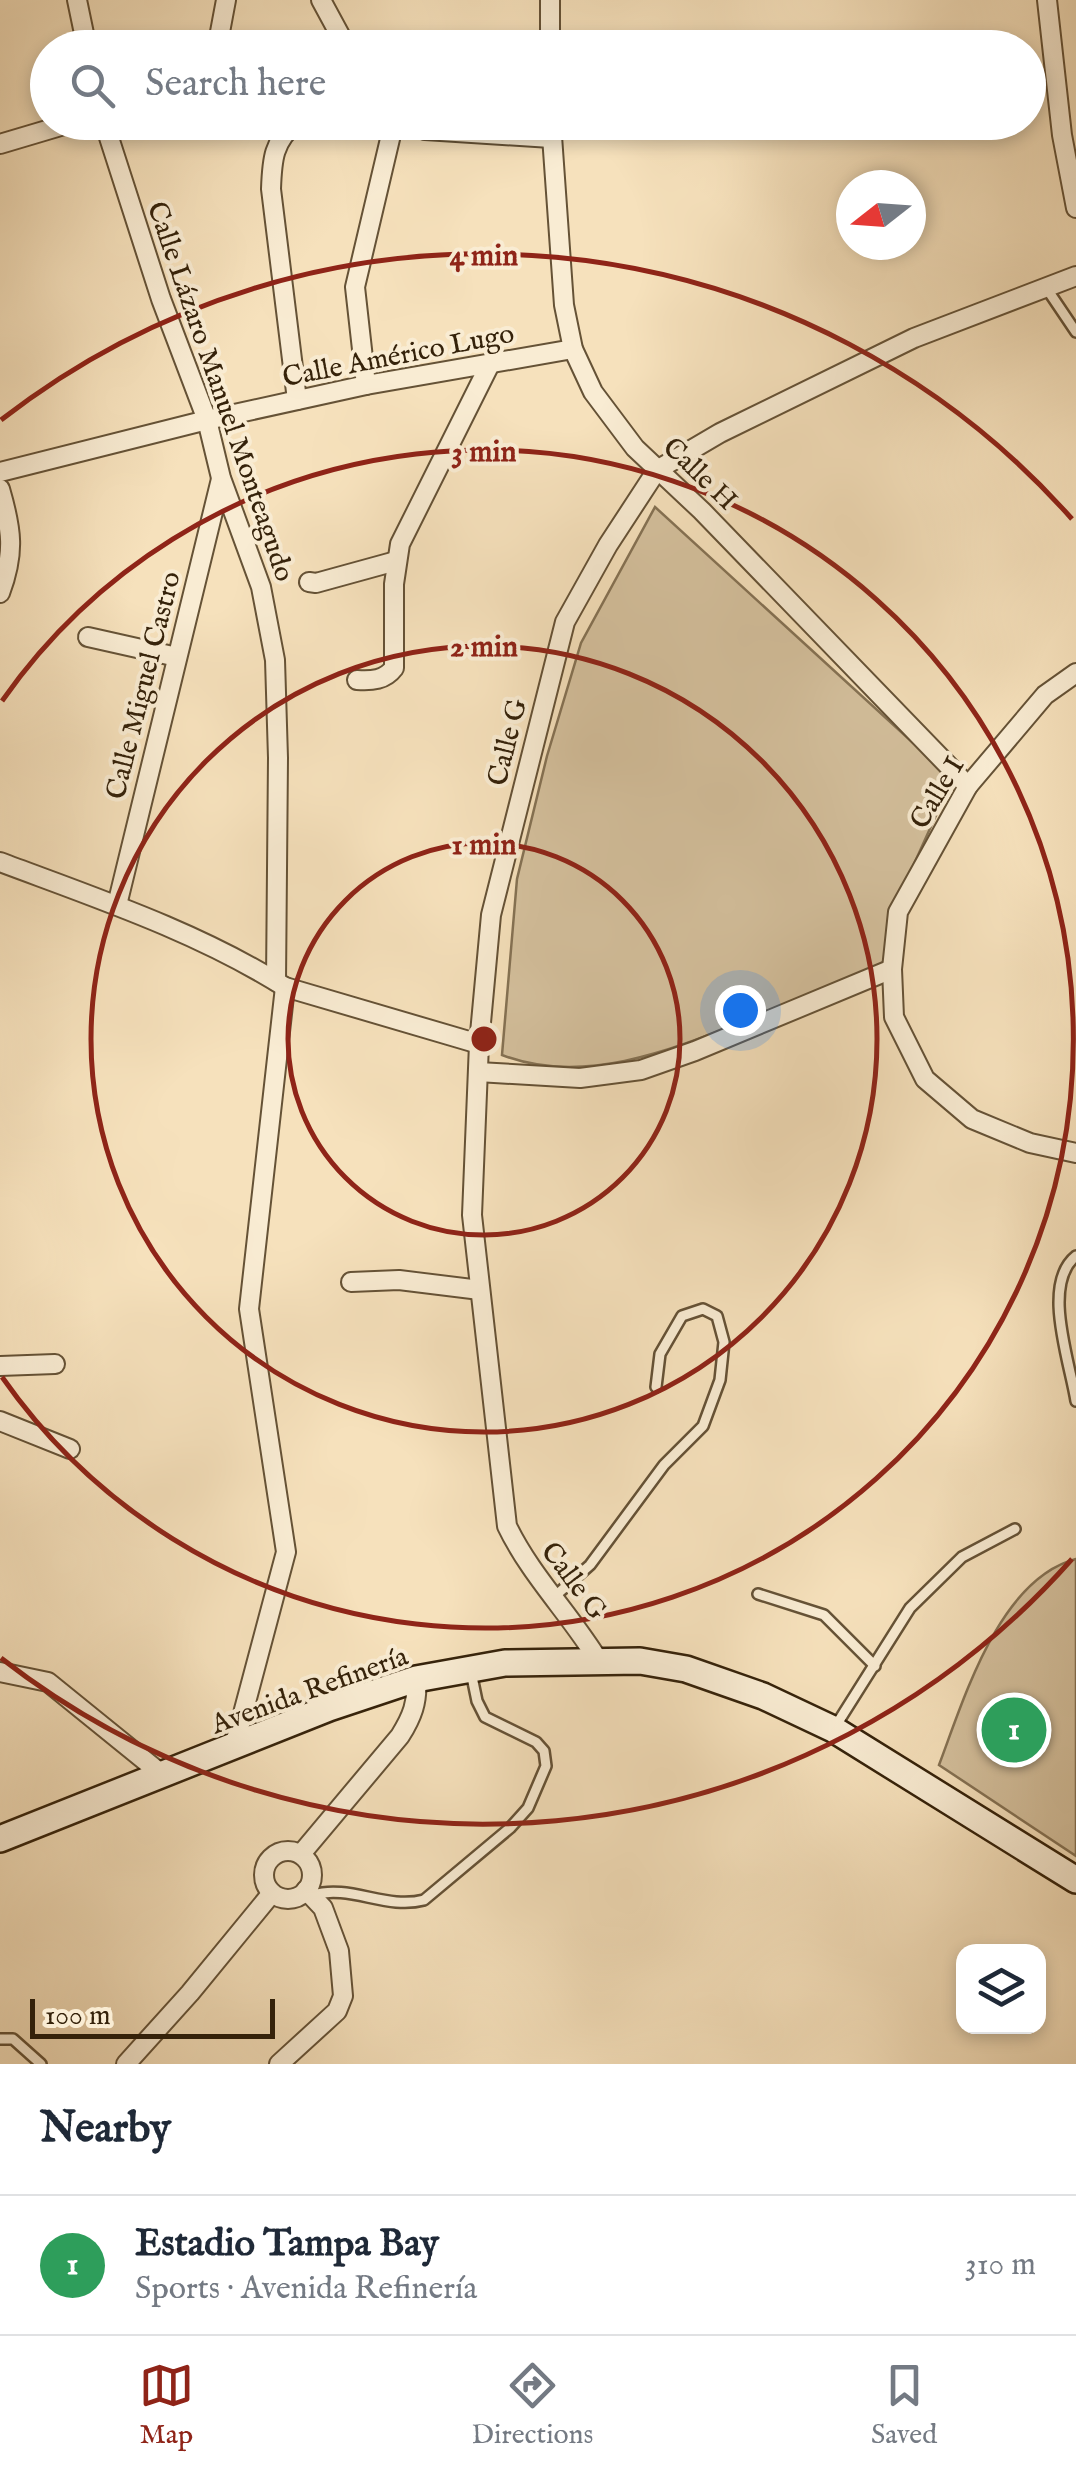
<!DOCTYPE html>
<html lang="en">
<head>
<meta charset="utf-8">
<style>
	body { margin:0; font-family:"IM FELL English",serif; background:#f6f6f7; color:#1f2937 }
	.controls { position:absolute; right:30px; bottom:30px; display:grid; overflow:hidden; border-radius:20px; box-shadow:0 5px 15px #0003 }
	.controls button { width:90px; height:90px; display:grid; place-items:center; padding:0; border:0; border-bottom:2px solid #e0e1e3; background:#fff; color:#1f2937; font:50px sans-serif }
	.compass { position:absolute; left:836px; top:170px; width:90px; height:90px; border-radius:50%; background:#fff; box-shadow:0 5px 15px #0003; rotate:253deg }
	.scale { position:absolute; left:30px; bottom:25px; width:245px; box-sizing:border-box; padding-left:10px; border:5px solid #35220a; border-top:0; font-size:28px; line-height:35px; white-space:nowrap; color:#35220a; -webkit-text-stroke:8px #f9ecd3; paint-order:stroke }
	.you { position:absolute; left:740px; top:1010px; width:35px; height:35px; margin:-25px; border:8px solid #fff; border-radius:50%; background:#1a73e8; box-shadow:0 0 0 15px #1a73e833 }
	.badge { display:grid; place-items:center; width:65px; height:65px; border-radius:50%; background:#8f2418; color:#fff; font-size:32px; font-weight:700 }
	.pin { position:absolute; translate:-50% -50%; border:5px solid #fff; box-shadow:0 2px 10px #0006 }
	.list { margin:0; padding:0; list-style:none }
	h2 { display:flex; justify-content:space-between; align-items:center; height:130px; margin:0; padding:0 40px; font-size:42px }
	h2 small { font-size:32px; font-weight:400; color:#747a83 }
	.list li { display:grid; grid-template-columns:65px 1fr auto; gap:30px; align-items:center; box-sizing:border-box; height:140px; padding:0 40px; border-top:2px solid #e0e1e3 }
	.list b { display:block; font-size:38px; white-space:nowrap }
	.list p { margin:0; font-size:32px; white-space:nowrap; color:#747a83 }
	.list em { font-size:32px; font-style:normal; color:#747a83 }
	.icon { flex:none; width:55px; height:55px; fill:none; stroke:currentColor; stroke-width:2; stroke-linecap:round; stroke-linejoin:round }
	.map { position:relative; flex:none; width:1076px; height:2064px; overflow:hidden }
	.search { position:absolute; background:#fff; box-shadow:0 5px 15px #0003; left:30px; right:30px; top:30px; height:110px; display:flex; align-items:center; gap:25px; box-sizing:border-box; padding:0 35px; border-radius:55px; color:#747a83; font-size:38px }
	.sheet { height:270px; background:#fff }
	nav { display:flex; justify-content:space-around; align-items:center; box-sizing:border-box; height:140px; border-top:2px solid #e0e1e3; background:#fff; font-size:28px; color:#747a83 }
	nav a { display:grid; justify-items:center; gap:5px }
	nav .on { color:#8f2418 }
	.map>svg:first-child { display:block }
	.green { fill:#d5c19e; stroke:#857254; stroke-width:2.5 }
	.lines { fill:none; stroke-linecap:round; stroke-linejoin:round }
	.service-casing { stroke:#655236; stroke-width:14 }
	.minor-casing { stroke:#655236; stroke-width:22 }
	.secondary-casing { stroke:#35220a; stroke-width:30 }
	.service { stroke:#f9ecd3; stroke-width:9 }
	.minor { stroke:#f9ecd3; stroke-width:18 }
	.secondary { stroke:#f9ecd3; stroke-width:25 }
	.ring { fill:none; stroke:#8f2418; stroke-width:5 }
	.labels { text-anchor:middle; stroke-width:8; stroke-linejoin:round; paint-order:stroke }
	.street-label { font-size:28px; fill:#35220a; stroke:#f9ecd3 }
	.centre { fill:#8f2418; stroke:#f9ecd3; stroke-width:5 }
	.ring-label { font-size:30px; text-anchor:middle; font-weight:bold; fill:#8f2418; stroke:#f9ecd3; stroke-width:8; stroke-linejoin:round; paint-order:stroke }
</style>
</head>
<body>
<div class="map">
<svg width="1076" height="2064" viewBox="0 0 1076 2064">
	<rect width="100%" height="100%" fill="#f6e1bc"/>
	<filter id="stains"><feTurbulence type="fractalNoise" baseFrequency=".002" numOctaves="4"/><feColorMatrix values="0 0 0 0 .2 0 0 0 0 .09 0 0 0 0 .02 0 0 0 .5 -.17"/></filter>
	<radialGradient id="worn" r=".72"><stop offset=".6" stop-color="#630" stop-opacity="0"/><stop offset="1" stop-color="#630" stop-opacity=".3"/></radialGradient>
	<g class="green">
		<path d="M 655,507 L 946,773 L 947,791 L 895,906 L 889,965 C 846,982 803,998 760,1015 C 681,1046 587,1088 502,1055 L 517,879 L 547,756 L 581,643 Z"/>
		<path d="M 1076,1559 L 1076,1856 L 939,1765 C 964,1699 999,1579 1076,1559 Z"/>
	</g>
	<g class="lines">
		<g class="service-casing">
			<g id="service">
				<path d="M 1047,289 L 1076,332"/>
				<path d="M 1076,1256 C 1041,1284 1070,1362 1076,1401"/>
				<path d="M 758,1594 L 824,1615 L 875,1666"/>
				<path d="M 554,1597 L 590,1565 L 664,1465 L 703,1426 L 720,1380 L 724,1342 L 717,1316 L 703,1309 L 682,1316 L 660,1354 L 656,1387"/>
				<path d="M 835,1727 L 910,1608 L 962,1557 L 1015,1529"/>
				<path d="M 313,1895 C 350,1884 386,1910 424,1900 L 510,1828 L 528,1808 L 546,1766 L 544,1751 L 536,1742 L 485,1717 L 477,1701 L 471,1672"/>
				<path d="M 0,2039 L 13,2039 L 41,2064"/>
			</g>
		</g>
		<g class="minor-casing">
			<g id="minor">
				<path d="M 77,0 L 87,48"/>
				<path d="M 321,0 L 347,48"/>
				<path d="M 550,0 L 550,48"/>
				<path d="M 1047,0 L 1062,135 L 1076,208"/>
				<path d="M 217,48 L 226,0"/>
				<path d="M 104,122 L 161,299 L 207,420 L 221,478 L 261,587 L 275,660 L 278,758 L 276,981"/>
				<path d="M 408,122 L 425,130 L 551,138"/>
				<path d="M 551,122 L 564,305 L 573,349 L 593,392 L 635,448 L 702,511 L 968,786"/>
				<path d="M 0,144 L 74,122"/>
				<path d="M 366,385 L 355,287 L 394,122"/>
				<path d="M 297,400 L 271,189 C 272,160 273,141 297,122"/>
				<path d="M 0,472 L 207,420 L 366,385 L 573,349"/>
				<path d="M 0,489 C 12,530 15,553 0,593"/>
				<path d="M 309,582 L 316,583 L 396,561"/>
				<path d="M 88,637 L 177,657"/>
				<path d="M 1076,673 L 1045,695 L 968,786 L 898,912 L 892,969 L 894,1017 L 925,1079 L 972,1119 L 1030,1143 L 1076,1153"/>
				<path d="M 357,680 C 372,681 385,680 394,668 L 394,584 L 400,544 L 490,364"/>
				<path d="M 0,862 C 96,898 198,932 285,987 L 479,1044"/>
				<path d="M 117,905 L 221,479"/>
				<path d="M 478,1072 L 580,1078 L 641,1070 L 695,1051 L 892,969"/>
				<path d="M 351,1282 L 399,1280 L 480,1290"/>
				<path d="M 0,1366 L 55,1364"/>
				<path d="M 0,1421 L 70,1449"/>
				<path d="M 600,1663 C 571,1615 531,1576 507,1526 L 472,1215 L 479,1044 L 491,915 L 565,622 L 608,545 L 657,470 L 720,433 L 914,338 L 1076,276"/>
				<path d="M 0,1672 L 48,1682 L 164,1776"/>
				<path d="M 234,1747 L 286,1552 L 249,1309 L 285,987"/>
				<circle cx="288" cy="1875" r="24"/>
				<path d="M 301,1854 L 400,1736 C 412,1717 418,1702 416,1679"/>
				<path d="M 126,2064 L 190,1993 L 272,1893"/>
				<path d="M 279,2064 L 337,2011 L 343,1996 L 339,1951 L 323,1908 L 306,1890"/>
			</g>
		</g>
		<g class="secondary-casing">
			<path id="secondary" d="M 0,1839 L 329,1708 L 416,1679 L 505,1663 L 640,1661 L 686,1669 L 763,1696 L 833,1729 L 1076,1880"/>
		</g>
		<use href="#service" class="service"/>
		<use href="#minor" class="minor"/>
		<use href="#secondary" class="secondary"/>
	</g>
	<g class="ring">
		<circle cx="484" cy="1039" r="196"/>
		<circle cx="484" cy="1039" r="393"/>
		<path d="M2 701A589 589 0 1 1 2 1377"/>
		<path d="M1072 1559A785 785 0 0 1 1 1658M1 420A785 785 0 0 1 1072 519"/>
	</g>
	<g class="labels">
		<g class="street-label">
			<text transform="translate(398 354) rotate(-11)" y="10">Calle Américo Lugo</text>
			<text transform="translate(222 391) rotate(71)" y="10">Calle Lázaro Manuel Monteagudo</text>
			<text transform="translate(701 473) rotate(44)" y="10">Calle H</text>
			<text transform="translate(142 685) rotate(-76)" y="10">Calle Miguel Castro</text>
			<text transform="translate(506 742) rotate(-76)" y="10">Calle G</text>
			<text transform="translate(936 792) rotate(-59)" y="10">Calle I</text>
			<text transform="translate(575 1580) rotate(53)" y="10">Calle G</text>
			<text transform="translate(309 1689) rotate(-20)" y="10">Avenida Refinería</text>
		</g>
	</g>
	<circle cx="484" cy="1039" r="15" class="centre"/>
	<g class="ring-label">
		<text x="484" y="265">4 min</text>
		<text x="484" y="461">3 min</text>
		<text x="484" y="656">2 min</text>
		<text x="484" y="854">1 min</text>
	</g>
	<rect width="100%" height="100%" filter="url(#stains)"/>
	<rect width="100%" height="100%" fill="url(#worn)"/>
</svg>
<div class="controls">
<button><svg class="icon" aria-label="layers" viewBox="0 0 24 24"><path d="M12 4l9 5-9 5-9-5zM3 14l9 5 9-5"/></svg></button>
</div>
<svg class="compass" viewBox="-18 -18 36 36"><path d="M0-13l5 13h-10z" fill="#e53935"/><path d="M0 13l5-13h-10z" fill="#747a83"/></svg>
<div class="scale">100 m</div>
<div class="you"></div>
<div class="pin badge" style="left:1014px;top:1730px;background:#2e9e5b">1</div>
<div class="search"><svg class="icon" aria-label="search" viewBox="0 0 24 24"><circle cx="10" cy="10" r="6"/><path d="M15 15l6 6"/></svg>Search here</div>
</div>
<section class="sheet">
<h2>Nearby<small></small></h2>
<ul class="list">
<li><span class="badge" style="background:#2e9e5b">1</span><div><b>Estadio Tampa Bay</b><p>Sports · Avenida Refinería</p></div><em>310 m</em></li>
</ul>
</section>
<nav>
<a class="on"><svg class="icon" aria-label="map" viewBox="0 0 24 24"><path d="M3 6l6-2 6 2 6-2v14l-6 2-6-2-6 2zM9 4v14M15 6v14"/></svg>Map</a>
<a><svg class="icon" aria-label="directions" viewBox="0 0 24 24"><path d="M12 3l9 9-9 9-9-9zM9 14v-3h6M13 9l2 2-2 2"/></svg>Directions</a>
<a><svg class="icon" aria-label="saved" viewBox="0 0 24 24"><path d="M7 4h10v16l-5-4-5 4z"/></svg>Saved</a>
</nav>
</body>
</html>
